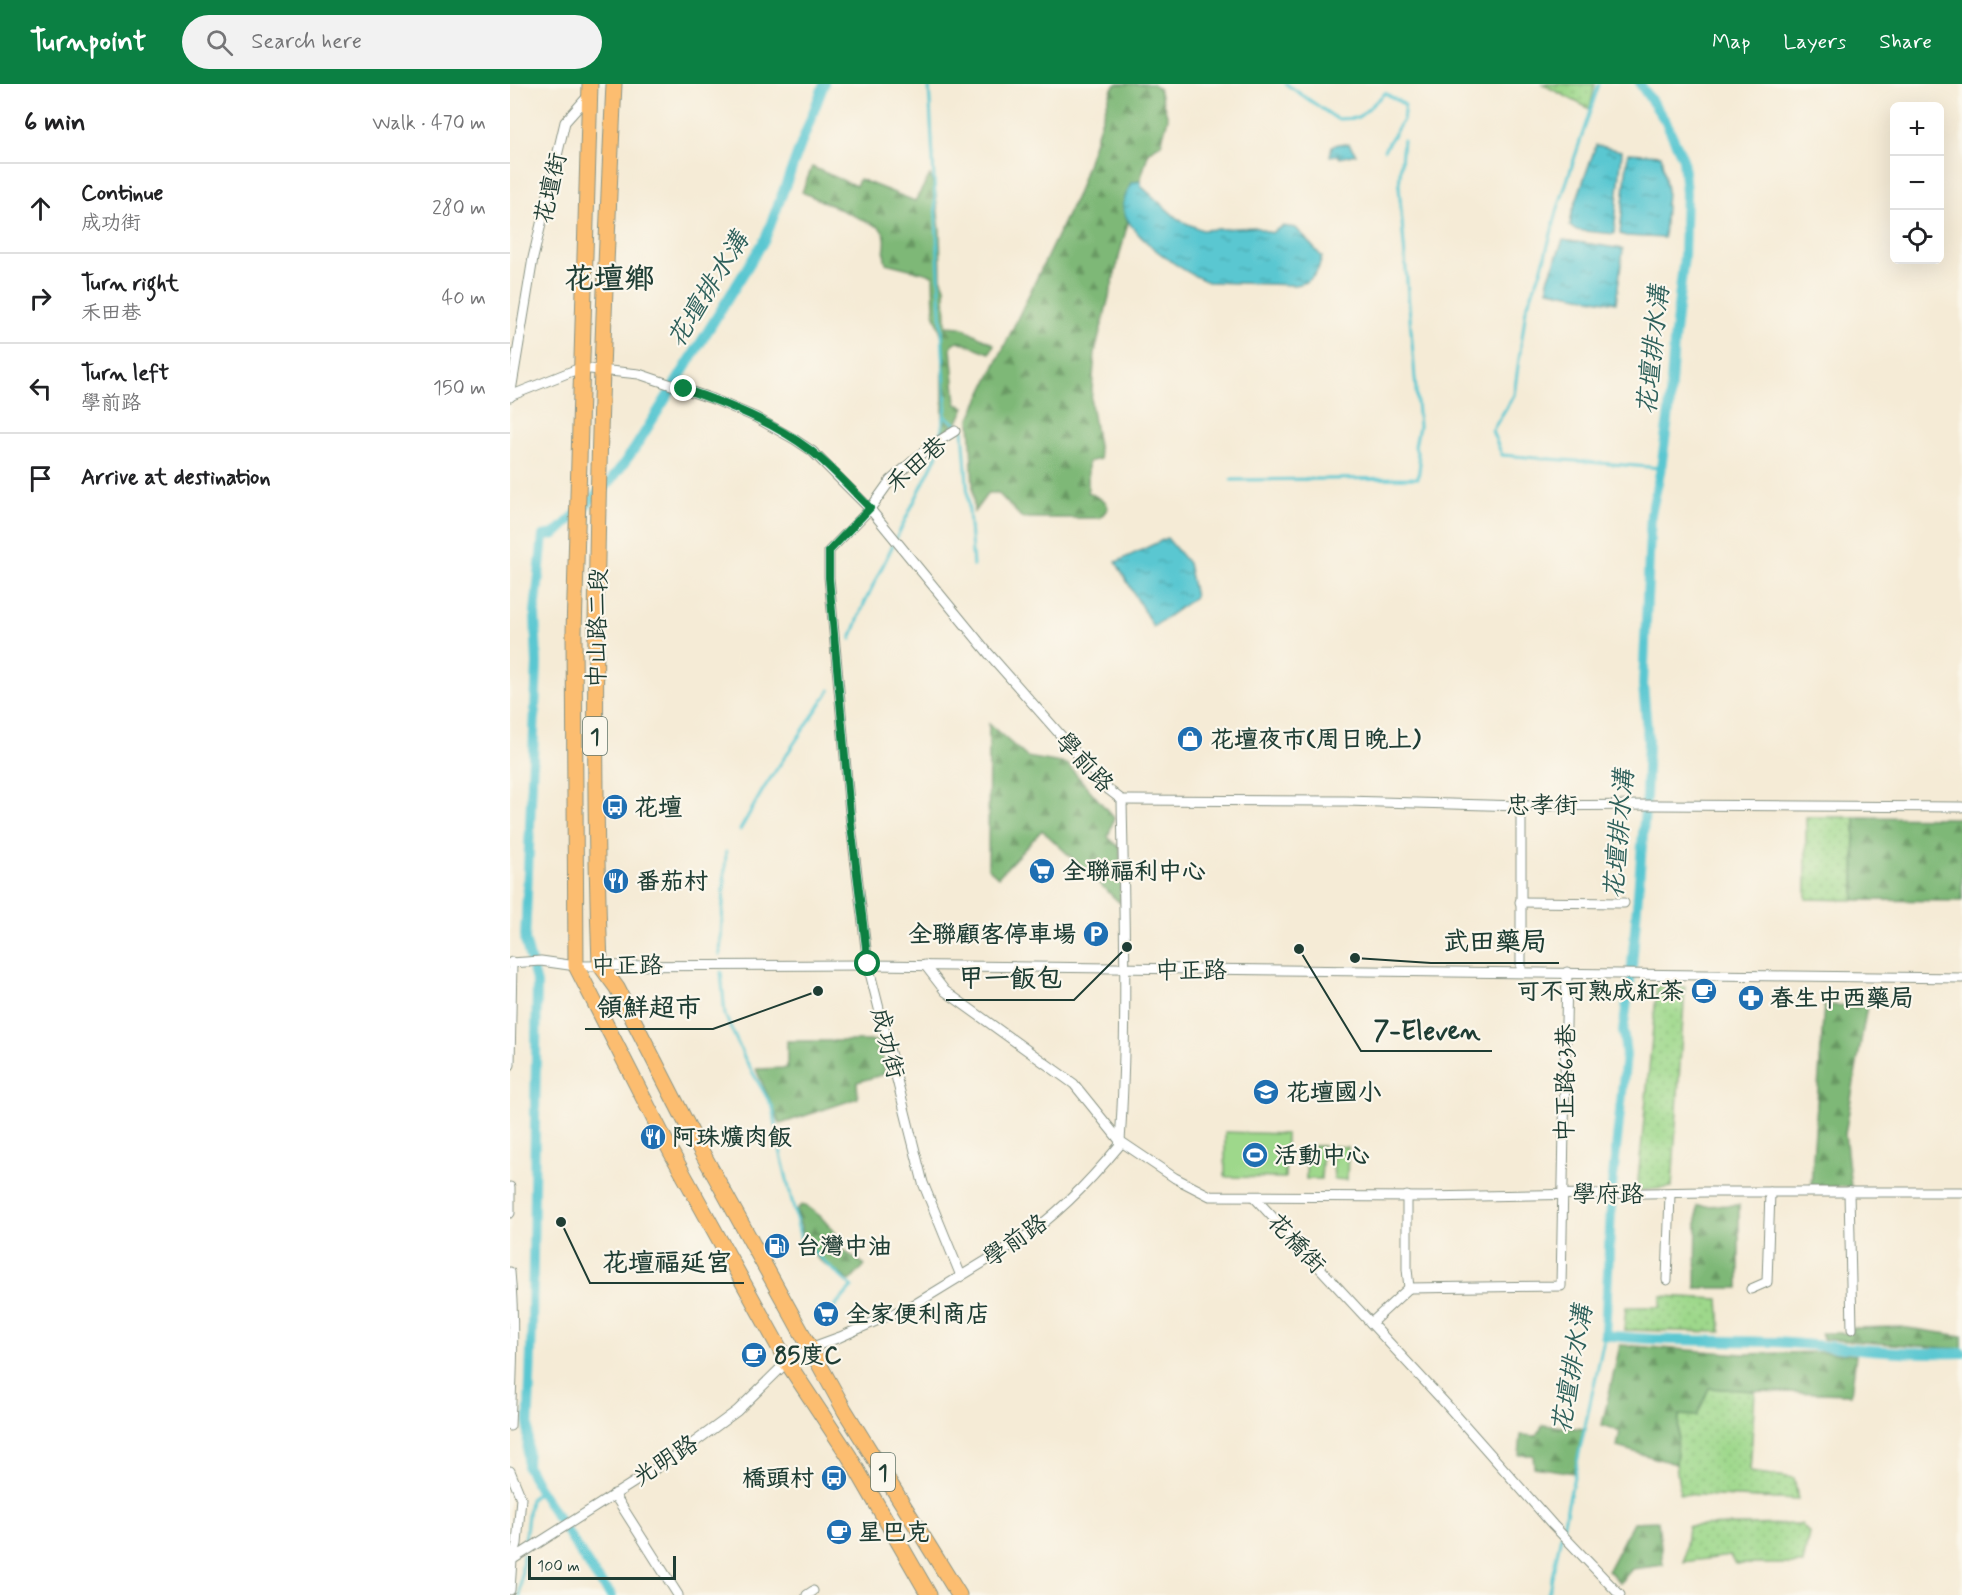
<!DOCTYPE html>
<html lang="en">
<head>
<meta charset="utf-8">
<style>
	body { margin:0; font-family:Mynerve,"LXGW WenKai TC",sans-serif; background:#f2f2f2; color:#202124 }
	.controls { position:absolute; right:18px; top:18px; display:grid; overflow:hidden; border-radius:9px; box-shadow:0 6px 24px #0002 }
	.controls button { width:54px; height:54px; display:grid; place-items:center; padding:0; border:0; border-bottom:2px solid #e0e0e0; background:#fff; color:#202124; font:30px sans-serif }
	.scale { position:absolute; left:18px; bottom:15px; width:148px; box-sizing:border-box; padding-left:6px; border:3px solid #1f3d34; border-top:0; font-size:16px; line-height:21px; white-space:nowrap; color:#1f3d34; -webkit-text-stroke:4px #fbf7ec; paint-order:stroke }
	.stop { position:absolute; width:18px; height:18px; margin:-14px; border:4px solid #0b8043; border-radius:50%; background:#fff }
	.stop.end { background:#0b8043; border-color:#fff; box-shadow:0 2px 6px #0008 }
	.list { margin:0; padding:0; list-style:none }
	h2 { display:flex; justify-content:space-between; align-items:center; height:78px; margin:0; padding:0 24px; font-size:26px }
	h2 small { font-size:20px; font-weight:400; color:#757577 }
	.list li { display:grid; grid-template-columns:39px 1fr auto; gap:18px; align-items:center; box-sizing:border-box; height:90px; padding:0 24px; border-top:2px solid #e0e0e0 }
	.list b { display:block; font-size:22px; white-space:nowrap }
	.list p { margin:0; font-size:20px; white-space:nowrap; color:#757577 }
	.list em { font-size:20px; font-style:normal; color:#757577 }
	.icon { flex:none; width:33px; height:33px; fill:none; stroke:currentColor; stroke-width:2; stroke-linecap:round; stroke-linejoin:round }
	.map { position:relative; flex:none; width:1452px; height:1511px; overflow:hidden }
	header { display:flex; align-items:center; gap:36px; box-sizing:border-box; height:84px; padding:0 30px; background:#0b8043; color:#fff }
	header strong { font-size:28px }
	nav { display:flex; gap:33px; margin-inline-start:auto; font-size:21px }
	.search { width:420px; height:54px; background:#f2f2f2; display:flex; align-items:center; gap:15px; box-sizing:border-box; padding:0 21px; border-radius:33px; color:#757577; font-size:22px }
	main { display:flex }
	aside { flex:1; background:#fff }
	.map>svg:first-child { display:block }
	.grass { fill:url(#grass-dots); stroke:#5e8a60; stroke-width:1.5 }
	.forest { fill:url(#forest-firs); stroke:#4e7a56; stroke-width:1.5 }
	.park { fill:#9ed88b; stroke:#5e8a60; stroke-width:1.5 }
	.water { fill:url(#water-ripples); stroke:#3c8282; stroke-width:1.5 }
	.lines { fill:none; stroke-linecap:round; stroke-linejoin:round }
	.stream { stroke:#5ac7d1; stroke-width:3 }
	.canal { stroke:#5ac7d1; stroke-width:10 }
	.minor-casing { stroke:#8a9485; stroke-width:11 }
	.primary-casing { stroke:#8a9485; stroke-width:17 }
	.minor { stroke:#fff; stroke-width:9 }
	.primary { stroke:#fcbd6f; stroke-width:15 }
	.route { stroke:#0b8043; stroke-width:8 }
	.labels { text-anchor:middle; stroke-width:4.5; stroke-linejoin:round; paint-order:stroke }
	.shield { fill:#fbf7ec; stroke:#61756b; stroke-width:1.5 }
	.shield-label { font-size:22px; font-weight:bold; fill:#1f3d34 }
	.street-label { font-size:24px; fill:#1f3d34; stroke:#fbf7ec }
	.poi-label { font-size:24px; font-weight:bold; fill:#1f3d34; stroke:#fbf7ec; text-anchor:start }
	.water-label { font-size:26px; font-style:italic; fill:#2e605b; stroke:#fbf7ec }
	.district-label { font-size:30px; font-weight:bold; fill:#1f3d34; stroke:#fbf7ec }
	.leader { fill:none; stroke:#1f3d34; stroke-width:2 }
	.callout-dot { fill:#1f3d34; stroke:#fbf7ec; stroke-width:2 }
	.callout-label { font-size:26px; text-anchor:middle; font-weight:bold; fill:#1f3d34; stroke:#fbf7ec; stroke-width:4.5; stroke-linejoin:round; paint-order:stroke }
</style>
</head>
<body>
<header>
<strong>Turnpoint</strong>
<div class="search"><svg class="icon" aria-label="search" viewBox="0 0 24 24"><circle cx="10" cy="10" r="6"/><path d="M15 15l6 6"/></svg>Search here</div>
<nav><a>Map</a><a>Layers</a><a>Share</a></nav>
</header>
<main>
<aside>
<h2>6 min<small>Walk · 470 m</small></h2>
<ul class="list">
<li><svg class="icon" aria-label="ahead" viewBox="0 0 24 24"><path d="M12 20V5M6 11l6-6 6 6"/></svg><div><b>Continue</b><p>成功街</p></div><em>280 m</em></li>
<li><svg class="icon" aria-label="right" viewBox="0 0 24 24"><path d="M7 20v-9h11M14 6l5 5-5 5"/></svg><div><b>Turn right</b><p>禾田巷</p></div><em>40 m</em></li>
<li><svg class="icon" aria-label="left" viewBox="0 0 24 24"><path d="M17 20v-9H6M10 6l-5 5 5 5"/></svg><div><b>Turn left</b><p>學前路</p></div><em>150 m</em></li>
<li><svg class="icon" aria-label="arrive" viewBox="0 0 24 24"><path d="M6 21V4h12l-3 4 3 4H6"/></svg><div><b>Arrive at destination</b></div></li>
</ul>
</aside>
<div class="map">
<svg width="1452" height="1511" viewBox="0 0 1452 1511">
	<defs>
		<pattern id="grass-dots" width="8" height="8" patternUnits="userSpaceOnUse" patternTransform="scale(1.5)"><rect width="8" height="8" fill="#9ed88b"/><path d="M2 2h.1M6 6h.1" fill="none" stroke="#88ba79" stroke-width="1.8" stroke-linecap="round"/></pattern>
		<pattern id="forest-firs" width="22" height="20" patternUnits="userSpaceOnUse" patternTransform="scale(1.5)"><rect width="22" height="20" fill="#7eb877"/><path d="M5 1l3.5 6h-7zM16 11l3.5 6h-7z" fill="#679762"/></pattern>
		<pattern id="water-ripples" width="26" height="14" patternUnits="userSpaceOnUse" patternTransform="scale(1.5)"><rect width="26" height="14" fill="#5ac7d1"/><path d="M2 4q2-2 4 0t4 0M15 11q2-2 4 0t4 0" fill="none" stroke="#4aa3aa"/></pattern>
	</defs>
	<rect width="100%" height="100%" fill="#fbf7ec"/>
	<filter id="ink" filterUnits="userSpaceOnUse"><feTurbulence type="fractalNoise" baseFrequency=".0167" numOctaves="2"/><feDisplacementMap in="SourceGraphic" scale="12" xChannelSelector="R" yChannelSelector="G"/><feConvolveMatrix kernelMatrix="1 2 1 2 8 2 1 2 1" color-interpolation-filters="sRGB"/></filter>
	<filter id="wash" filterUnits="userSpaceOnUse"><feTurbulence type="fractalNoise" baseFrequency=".008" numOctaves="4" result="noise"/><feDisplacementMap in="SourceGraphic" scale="24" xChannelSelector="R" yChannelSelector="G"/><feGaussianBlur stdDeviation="1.35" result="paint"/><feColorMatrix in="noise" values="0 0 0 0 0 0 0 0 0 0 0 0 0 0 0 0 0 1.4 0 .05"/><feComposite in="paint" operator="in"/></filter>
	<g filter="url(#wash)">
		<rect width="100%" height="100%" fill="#f5ebd6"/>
		<g class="grass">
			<path d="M 1032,0 L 1085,0 L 1080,25 Z"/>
			<path d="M 1296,733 L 1345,733 L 1344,816 L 1296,815 Z"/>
			<path d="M 1147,902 L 1175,903 L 1162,1103 L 1127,1107 Z"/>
			<path d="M 1151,1212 L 1209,1215 L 1211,1248 L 1114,1246 L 1116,1223 L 1151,1223 Z"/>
			<path d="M 1199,1304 L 1245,1307 L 1240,1388 L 1284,1394 L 1288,1416 L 1170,1410 L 1166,1380 L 1169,1331 L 1187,1332 Z"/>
			<path d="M 1291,1440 L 1299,1449 L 1293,1480 L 1225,1480 L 1220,1472 L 1174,1478 L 1178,1442 Z"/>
		</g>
		<g class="forest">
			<path d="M 607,0 L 643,0 L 649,5 L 658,34 L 651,60 L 639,67 L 630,97 L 621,99 L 613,120 L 618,138 L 585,268 L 581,319 L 590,375 L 578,378 L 578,408 L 596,418 L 598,424 L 590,434 L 512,434 L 488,409 L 478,409 L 464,428 L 460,334 L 568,108 L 602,4 Z"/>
			<path d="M 302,83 L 346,102 L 349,95 L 405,117 L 420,91 L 425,104 L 430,146 L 431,193 L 435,203 L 436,242 L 451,243 L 484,260 L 480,269 L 448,257 L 443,259 L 441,264 L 446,320 L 455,323 L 449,336 L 433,350 L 433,255 L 424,228 L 423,191 L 376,179 C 370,165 382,157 369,143 L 292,108 Z"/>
			<path d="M 479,640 L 517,673 L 557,680 L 604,734 L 598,753 L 610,764 L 610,819 L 532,746 L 488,793 L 478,784 Z"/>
			<path d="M 1345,733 L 1452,734 L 1452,817 L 1344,816 Z"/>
			<path d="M 1314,921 L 1357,922 L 1335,1050 L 1341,1103 L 1301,1102 Z"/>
			<path d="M 277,957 L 370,957 L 375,990 L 347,998 L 348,1014 L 270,1040 L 246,985 L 277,984 Z"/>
			<path d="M 291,1121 L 298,1123 L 310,1132 L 324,1147 L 331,1165 L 355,1181 L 340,1197 L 309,1176 L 297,1163 L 286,1127 Z"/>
			<path d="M 1229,1121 L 1229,1204 L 1186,1204 L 1187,1122 Z"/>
			<path d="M 1391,1243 L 1452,1252 L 1452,1265 L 1313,1255 L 1311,1249 L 1341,1249 L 1342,1244 Z"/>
			<path d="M 1110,1261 L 1233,1270 L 1315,1268 L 1346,1271 L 1341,1310 L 1245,1307 L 1199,1304 L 1187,1332 L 1169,1331 L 1166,1380 L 1107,1363 L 1110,1347 L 1092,1341 Z"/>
			<path d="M 1033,1341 L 1075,1345 L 1064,1389 L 1024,1383 L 1023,1371 L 1009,1371 L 1011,1351 L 1026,1352 Z"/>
			<path d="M 1148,1437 L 1153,1481 L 1122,1485 L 1110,1499 L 1098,1486 L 1123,1438 Z"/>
		</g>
		<g class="park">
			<path d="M 715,1048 L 776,1050 L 775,1094 L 715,1093 Z"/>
			<path d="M 797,1062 L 813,1062 L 811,1095 L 796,1095 Z"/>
			<path d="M 822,1062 L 838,1063 L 837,1096 L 824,1095 Z"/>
		</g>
		<g class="water">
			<path d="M 829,60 L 839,60 L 846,70 L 830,74 L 828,71 L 820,72 L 822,62 Z"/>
			<path d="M 1086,61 L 1112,67 L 1104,150 L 1065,146 L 1060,142 L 1062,129 Z"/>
			<path d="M 1118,69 L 1151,71 L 1157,106 L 1154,154 L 1116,152 L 1110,150 Z"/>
			<path d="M 630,97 L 632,103 L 669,136 L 692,146 L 745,143 L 761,149 L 773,142 L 786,144 L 812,173 C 808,189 802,199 784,201 L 699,198 C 675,190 613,149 613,121 C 613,115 619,105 621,99 Z"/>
			<path d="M 1053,156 L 1113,165 L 1106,219 L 1038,206 L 1038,196 Z"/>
			<path d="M 657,454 L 678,479 L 685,513 L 643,543 L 606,478 Z"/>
		</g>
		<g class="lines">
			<g class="stream">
				<path d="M 419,0 L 436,323 L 430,354"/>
				<path d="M 776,0 L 827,35 L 848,34 L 875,9 L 895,21 L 893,36 L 874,66"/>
				<path d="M 1089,0 L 1048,124 L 1031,187 L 1016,225 L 1004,311 L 982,347 L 992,371 L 1151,384"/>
				<path d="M 435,332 L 453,345 L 463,482"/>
				<path d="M 721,396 L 908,394 L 910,379 L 905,362 L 909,342 L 889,102 L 893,56"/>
				<path d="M 341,555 L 354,520 L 427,371 L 429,360"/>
				<path d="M 230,746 L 254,704 L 320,606"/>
				<path d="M 210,871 L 216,768"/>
				<path d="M 211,888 L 215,931 L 235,975 L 263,1024 L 271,1070 L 291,1156 L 342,1203 L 323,1225"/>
				<path d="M 14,1464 L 20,1415 L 30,1407"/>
				<path d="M 10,1511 L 13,1471"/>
				<path d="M 1038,1511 L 1095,1251"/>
			</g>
			<g class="canal">
				<path d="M 1130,0 L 1156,38 L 1173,75 L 1176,109 L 1174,173 L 1164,257 L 1159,328 L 1151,384 L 1141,430 L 1133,601 L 1138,656 L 1136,713 L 1122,882 L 1113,947 L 1116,971 L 1102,1103 L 1095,1251 C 1151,1258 1208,1256 1264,1258 C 1327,1262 1389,1271 1452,1269"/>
				<path d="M 101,1511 L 87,1494 L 30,1407 L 17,1382 L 22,1240 L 27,900 L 15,856 L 27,580 L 25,529 L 33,452 L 45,450 L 100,398 L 125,364 L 255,155 L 314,0"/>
			</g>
		</g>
	</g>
	<g filter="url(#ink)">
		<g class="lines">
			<g class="minor-casing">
				<g id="minor">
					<path d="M 0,312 L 70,284 L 129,290 L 203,315 L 245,333 L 284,355 L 302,367 L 360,425 L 479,570 L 599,706 L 612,716 C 614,829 618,944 610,1057 L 609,1062 C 581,1096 548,1131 510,1156 L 407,1219 L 330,1253 L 300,1264 L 277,1278 L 227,1327 L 167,1371 L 0,1477"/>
					<path d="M 0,313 L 23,174 L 55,38 L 80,10"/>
					<path d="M 445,347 L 419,363 L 380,397 L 360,425 L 319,467 L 319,493 L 341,741 L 358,881 L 413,1099 L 451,1192"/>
					<path d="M 612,716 L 836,717 L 1011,722 L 1143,721 L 1452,723"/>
					<path d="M 1010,818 L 1114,819"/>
					<path d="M 0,879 L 31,877 L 66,882 L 358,881 L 1452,894"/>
					<path d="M 415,881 L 435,907 L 564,1000 L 610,1057 L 665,1094 L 700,1112 L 915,1113 L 1195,1108 L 1452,1108"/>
					<path d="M 1011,888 L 1011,722"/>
					<path d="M 0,981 L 2,878"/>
					<path d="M 0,1103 L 0,1129"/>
					<path d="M 1339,1108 L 1342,1245"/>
					<path d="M 897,1112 L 897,1185 L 899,1204"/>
					<path d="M 744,1113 L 936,1320 L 1043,1441 L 1110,1511"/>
					<path d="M 0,1188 C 5,1239 2,1291 0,1342"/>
					<path d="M 1157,1196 L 1160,1110"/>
					<path d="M 899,1204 L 1051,1202 L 1057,888"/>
					<path d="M 1241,1205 L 1257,1198 L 1260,1108"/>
					<path d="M 861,1239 L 899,1204"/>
					<path d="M 0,1387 L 11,1414 L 7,1460 L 2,1476 L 0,1506"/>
					<path d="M 104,1410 L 168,1511"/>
					<path d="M 297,1511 L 303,1507"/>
				</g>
			</g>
			<g class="primary-casing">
				<g id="primary">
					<path d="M 80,0 L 64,548 L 66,882 L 161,1068 L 277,1278 L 339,1372 L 419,1511"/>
					<path d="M 104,0 C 90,294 79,587 90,881 L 107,904 L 184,1054 L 335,1327 L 449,1511"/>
				</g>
			</g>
			<use href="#minor" class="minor"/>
			<use href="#primary" class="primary"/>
		</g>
	</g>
	<g class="lines" filter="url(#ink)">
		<path class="route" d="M 174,305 C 218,320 263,338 300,366 C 322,383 341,405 360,424 L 319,467 L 319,494 L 341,741 L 358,880"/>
	</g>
	<defs>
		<g id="shop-disc" transform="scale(1.35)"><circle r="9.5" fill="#1f6fb2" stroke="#fbf7ec"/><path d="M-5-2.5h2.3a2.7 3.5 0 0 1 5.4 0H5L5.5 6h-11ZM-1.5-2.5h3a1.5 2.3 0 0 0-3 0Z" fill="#fff"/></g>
		<g id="bus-disc" transform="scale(1.35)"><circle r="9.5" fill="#1f6fb2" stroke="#fbf7ec"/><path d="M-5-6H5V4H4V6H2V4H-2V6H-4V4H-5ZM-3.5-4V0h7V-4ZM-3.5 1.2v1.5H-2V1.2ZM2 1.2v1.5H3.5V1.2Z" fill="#fff"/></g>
		<g id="supermarket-disc" transform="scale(1.35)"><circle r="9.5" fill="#1f6fb2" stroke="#fbf7ec"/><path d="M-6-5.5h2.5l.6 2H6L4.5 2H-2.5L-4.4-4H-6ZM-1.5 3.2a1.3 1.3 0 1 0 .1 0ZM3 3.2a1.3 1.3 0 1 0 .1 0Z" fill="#fff"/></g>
		<g id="restaurant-disc" transform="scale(1.35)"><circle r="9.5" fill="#1f6fb2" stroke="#fbf7ec"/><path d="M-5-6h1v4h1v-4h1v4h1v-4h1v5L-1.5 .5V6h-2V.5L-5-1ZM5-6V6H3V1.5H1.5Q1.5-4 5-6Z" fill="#fff"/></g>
		<g id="parking-disc" transform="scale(1.35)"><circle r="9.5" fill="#1f6fb2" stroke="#fbf7ec"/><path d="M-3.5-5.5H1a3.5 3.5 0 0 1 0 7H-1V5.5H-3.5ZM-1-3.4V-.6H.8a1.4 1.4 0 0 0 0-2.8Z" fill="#fff"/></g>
		<g id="cafe-disc" transform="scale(1.35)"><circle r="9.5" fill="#1f6fb2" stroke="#fbf7ec"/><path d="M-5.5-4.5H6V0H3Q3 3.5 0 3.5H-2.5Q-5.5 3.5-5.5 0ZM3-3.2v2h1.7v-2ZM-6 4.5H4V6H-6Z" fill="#fff"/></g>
		<g id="pharmacy-disc" transform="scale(1.35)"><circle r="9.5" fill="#1f6fb2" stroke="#fbf7ec"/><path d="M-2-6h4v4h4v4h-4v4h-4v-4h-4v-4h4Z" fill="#fff"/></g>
		<g id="school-disc" transform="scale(1.35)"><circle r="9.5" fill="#1f6fb2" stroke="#fbf7ec"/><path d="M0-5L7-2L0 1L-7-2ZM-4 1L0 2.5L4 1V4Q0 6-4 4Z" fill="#fff"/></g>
		<g id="stadium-disc" transform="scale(1.35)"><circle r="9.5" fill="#1f6fb2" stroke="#fbf7ec"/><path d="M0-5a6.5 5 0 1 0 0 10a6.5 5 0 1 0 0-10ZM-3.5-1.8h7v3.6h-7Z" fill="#fff"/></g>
		<g id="fuel-disc" transform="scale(1.35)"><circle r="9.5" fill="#1f6fb2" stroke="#fbf7ec"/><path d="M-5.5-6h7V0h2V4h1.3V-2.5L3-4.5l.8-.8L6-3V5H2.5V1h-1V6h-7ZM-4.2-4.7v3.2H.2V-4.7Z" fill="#fff"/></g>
	</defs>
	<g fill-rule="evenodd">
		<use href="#shop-disc" x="680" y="655"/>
		<use href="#bus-disc" x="105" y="723"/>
		<use href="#supermarket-disc" x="532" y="787"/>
		<use href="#restaurant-disc" x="106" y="797"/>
		<use href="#parking-disc" x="586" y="850"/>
		<use href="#cafe-disc" x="1194" y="907"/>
		<use href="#pharmacy-disc" x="1241" y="914"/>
		<use href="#school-disc" x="756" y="1008"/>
		<use href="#restaurant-disc" x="143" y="1053"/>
		<use href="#stadium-disc" x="745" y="1071"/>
		<use href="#fuel-disc" x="267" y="1162"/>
		<use href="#supermarket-disc" x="316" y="1230"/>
		<use href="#cafe-disc" x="244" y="1271"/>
		<use href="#bus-disc" x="324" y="1394"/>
		<use href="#cafe-disc" x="329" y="1448"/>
	</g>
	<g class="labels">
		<g class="shield">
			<rect x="73" y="633" width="24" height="38" rx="4.5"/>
			<rect x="361" y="1369" width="24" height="38" rx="4.5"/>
		</g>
		<g class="shield-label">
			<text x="85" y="660">1</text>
			<text x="373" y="1396">1</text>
		</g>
		<g class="street-label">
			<text transform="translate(40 104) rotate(-77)" y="8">花壇街</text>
			<text transform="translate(406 380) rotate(-41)" y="8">禾田巷</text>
			<text transform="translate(87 544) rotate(-89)" y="8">中山路二段</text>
			<text transform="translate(575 678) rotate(47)" y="8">學前路</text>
			<text x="1032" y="729">忠孝街</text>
			<text x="117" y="889">中正路</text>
			<text x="681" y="894">中正路</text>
			<text transform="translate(378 959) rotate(76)" y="8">成功街</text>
			<text transform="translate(1055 999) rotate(-89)" y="8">中正路63巷</text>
			<text x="1098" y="1118">學府路</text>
			<text transform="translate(505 1156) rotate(-35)" y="8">學前路</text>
			<text transform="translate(787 1159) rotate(47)" y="8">花橋街</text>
			<text transform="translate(155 1376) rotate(-33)" y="8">光明路</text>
		</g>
		<g class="poi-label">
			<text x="700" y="663">花壇夜市(周日晚上)</text>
			<text x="124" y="731">花壇</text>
			<text x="552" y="795">全聯福利中心</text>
			<text x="126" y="805">番茄村</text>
			<text x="566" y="858" text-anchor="end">全聯顧客停車場</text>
			<text x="1174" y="915" text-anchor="end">可不可熟成紅茶</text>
			<text x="1260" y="922">春生中西藥局</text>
			<text x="776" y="1016">花壇國小</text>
			<text x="162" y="1061">阿珠爌肉飯</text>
			<text x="764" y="1079">活動中心</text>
			<text x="286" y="1170">台灣中油</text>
			<text x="336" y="1238">全家便利商店</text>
			<text x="264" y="1279">85度C</text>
			<text x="304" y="1402" text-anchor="end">橋頭村</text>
			<text x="348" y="1456">星巴克</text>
		</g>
		<g class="water-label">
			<text transform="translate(197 205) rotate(-58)" y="9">花壇排水溝</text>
			<text transform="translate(1142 266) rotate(-84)" y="9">花壇排水溝</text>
			<text transform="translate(1108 750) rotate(-85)" y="9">花壇排水溝</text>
			<text transform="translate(1061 1285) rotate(-80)" y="9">花壇排水溝</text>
		</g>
		<g class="district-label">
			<text x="99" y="204">花壇鄉</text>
		</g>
	</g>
	<path class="leader" d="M845 874L921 879H1049M617 863L564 916H436M308 907L203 945H75M789 865L851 967H982M51 1138L80 1199H234"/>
	<g class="callout-dot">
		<circle cx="845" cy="874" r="6"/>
		<circle cx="617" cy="863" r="6"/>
		<circle cx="308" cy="907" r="6"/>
		<circle cx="789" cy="865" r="6"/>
		<circle cx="51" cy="1138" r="6"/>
	</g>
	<g class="callout-label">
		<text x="985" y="866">武田藥局</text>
		<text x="500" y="903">甲一飯包</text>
		<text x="139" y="932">領鮮超市</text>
		<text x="917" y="955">7-Eleven</text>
		<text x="157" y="1187">花壇福延宮</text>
	</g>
</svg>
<div class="controls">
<button>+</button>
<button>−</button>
<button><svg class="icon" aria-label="locate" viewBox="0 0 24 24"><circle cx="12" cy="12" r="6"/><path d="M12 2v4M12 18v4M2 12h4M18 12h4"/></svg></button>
</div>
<div class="scale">100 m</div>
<div class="stop" style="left:358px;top:880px"></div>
<div class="stop end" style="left:174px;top:305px"></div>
</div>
</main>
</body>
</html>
